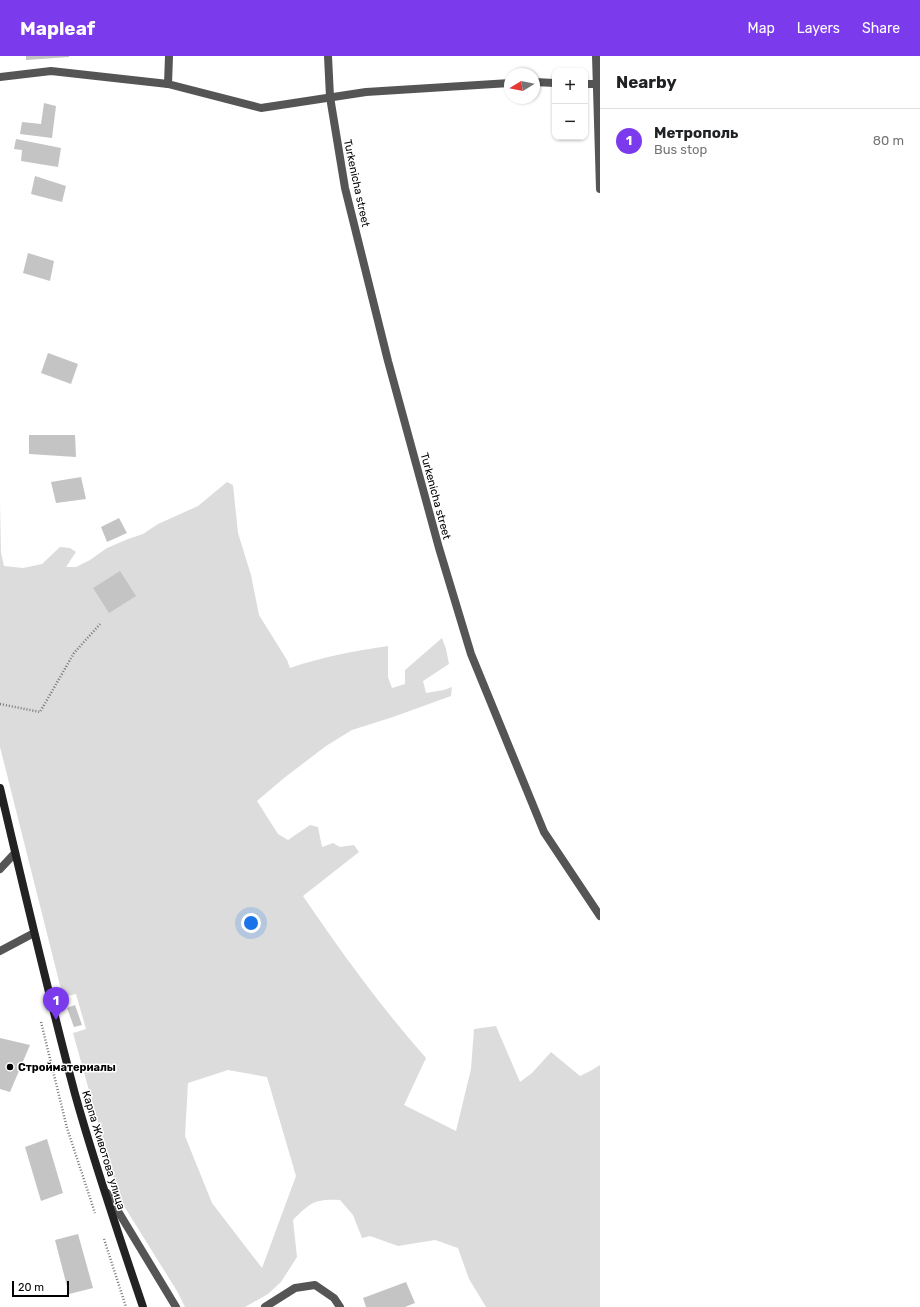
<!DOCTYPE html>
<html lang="en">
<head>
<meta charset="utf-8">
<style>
	body { margin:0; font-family:Rubik,sans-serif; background:#f6f6f6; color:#202124 }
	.controls { position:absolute; right:12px; top:12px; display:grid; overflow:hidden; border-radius:8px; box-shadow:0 1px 3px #0004 }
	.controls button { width:36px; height:36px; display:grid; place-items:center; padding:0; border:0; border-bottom:1px solid #e0e0e0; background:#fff; color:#202124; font:20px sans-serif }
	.compass { position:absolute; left:504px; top:12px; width:36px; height:36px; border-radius:50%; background:#fff; box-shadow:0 1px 3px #0004; rotate:260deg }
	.scale { position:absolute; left:12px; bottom:10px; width:57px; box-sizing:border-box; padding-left:4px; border:2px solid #000; border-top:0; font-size:11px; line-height:14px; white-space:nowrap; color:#000; -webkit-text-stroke:3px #fff; paint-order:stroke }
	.you { position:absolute; left:251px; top:867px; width:14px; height:14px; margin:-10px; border:3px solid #fff; border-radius:50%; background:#1a73e8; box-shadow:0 0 0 6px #1a73e833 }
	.badge { display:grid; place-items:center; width:26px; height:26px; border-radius:50%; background:#7c3aed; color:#fff; font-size:13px; font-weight:700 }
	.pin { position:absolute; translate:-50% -33px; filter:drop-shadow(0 1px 2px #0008) }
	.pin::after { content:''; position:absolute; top:21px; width:14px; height:12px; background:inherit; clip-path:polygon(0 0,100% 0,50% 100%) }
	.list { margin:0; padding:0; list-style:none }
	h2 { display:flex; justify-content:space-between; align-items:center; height:52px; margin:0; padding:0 16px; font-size:17px }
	h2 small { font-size:13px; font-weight:400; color:#757577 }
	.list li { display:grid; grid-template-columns:26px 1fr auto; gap:12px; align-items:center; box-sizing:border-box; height:64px; padding:0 16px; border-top:1px solid #e0e0e0 }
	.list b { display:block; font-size:15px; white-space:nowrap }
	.list p { margin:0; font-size:13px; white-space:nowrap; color:#757577 }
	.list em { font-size:13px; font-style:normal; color:#757577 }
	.map { position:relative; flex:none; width:600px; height:1251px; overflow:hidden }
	header { display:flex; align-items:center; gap:24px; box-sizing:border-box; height:56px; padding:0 20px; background:#7c3aed; color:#fff }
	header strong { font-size:19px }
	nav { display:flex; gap:22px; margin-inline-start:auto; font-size:14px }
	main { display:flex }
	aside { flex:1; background:#fff }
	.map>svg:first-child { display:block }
	.green { fill:#dcdcdc; fill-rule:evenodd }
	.building { fill:#c4c4c4 }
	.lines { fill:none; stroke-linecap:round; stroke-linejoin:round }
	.path { stroke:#777; stroke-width:2.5; stroke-dasharray:1 2; stroke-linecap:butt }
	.street { stroke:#555; stroke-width:8 }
	.secondary { stroke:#222; stroke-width:8 }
	.poi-dot { fill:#000; stroke:#fff; stroke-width:1.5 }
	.labels { text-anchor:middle; stroke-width:3; stroke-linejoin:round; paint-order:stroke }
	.street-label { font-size:11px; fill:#000; stroke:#fff }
	.poi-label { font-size:11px; font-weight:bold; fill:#000; stroke:#fff; text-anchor:start }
</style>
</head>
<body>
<header>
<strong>Mapleaf</strong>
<nav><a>Map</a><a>Layers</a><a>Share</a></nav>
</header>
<main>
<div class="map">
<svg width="600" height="1251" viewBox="0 0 600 1251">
	<rect width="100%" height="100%" fill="#fff"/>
	<path class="green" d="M 227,426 L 233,429 L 238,477 L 251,519 L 259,559 L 287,604 L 290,612 C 322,601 354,595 388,590 L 388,621 L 392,632 L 405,628 L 405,614 L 442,582 L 446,593 L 449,608 L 423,625 L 426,637 L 444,634 L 452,631 L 451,640 L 393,661 L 352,674 L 326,690 L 284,722 L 257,745 L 278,778 L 288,784 L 310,769 L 318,771 L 322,791 L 333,787 L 340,791 L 354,789 L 359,796 L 303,840 C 341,896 381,951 426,1002 L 404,1049 L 456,1075 L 471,1013 L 474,973 L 496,970 L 520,1026 L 532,1017 L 551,996 L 580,1020 L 592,1014 L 600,1009 L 600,1251 L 486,1251 L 469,1223 L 458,1192 L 435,1184 L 398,1190 L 370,1180 L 362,1182 L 353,1159 L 340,1144 C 315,1143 311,1146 293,1164 L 297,1201 L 281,1226 L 268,1238 L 245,1251 L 185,1251 L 177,1235 L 119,1142 L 73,977 L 86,973 L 76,938 L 63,941 L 0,691 L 0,446 L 1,496 L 4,510 L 23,512 L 42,508 L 60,491 L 70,492 L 76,496 L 66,511 L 76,511 L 90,504 L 107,492 L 128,483 L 143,478 L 158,468 L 198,450 ZM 228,1014 L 267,1021 L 296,1120 L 262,1212 L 212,1147 L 185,1080 L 188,1027 Z"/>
	<g class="building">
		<path d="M 26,0 L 69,0 L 69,1 L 26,4 Z"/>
		<path d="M 44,47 L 56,50 L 52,82 L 20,78 L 22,66 L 41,68 Z"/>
		<path d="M 16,83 L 61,92 L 58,111 L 21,105 L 22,94 L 14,93 Z"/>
		<path d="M 35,120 L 66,130 L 62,146 L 31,138 Z"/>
		<path d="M 28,197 L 54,205 L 50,225 L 23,217 Z"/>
		<path d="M 48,297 L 78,308 L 71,328 L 41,317 Z"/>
		<path d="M 29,379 L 75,379 L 76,401 L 29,398 Z"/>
		<path d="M 81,421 L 86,443 L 56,447 L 51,426 Z"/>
		<path d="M 119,462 L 127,477 L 107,486 L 101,471 Z"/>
		<path d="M 120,515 L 136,540 L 109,557 L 93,532 Z"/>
		<path d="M 75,949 L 82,969 L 74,971 L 67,952 Z"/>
		<path d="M 0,982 L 30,989 L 10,1036 L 0,1033 Z"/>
		<path d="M 47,1083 L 63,1137 L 41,1145 L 25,1091 Z"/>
		<path d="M 78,1178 L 93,1232 L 69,1238 L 55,1184 Z"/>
		<path d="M 406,1226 L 415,1247 L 405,1251 L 366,1251 L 363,1242 Z"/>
	</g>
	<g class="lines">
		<g class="path">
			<path d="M 0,648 L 40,656 L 74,597 L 100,568"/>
			<path d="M 41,966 L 67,1072 L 95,1157"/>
			<path d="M 104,1183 L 126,1251"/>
		</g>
		<g class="street">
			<path d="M 328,0 L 330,41 L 345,132 L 388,305 L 439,492 L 471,598 L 544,776 L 600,860"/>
			<path d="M 596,0 L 600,133"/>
			<path d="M 0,21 L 51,15 L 168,28 L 261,52 L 366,36 L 510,27"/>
			<path d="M 534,26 L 555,27"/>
			<path d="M 168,28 L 169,0"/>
			<path d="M 585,28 L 600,28"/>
			<path d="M 0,813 L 15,797"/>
			<path d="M 0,895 L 34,877"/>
			<path d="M 107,1137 L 176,1251"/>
			<path d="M 265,1251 L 295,1232 L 315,1229 L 334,1242 L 340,1251"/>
		</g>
		<path class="secondary" d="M 0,732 C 24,834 48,937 75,1038 C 95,1110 119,1180 143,1251"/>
	</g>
	<circle class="poi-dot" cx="10" cy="1011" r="4"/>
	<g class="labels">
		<g class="street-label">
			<text transform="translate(357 127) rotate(78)" y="4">Turkenicha street</text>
			<text transform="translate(436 440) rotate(75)" y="4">Turkenicha street</text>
			<text transform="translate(104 1094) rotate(73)" y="4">Карпа Животова улица</text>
		</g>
		<g class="poi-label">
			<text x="18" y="1015">Стройматериалы</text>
		</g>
	</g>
</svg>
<div class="controls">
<button>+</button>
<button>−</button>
</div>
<svg class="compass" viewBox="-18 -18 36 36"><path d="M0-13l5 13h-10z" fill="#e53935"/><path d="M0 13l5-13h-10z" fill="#757577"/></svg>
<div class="scale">20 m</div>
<div class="you"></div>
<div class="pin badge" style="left:56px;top:964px">1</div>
</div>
<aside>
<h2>Nearby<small></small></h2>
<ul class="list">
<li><span class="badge">1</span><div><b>Метрополь</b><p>Bus stop</p></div><em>80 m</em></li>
</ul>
</aside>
</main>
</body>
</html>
